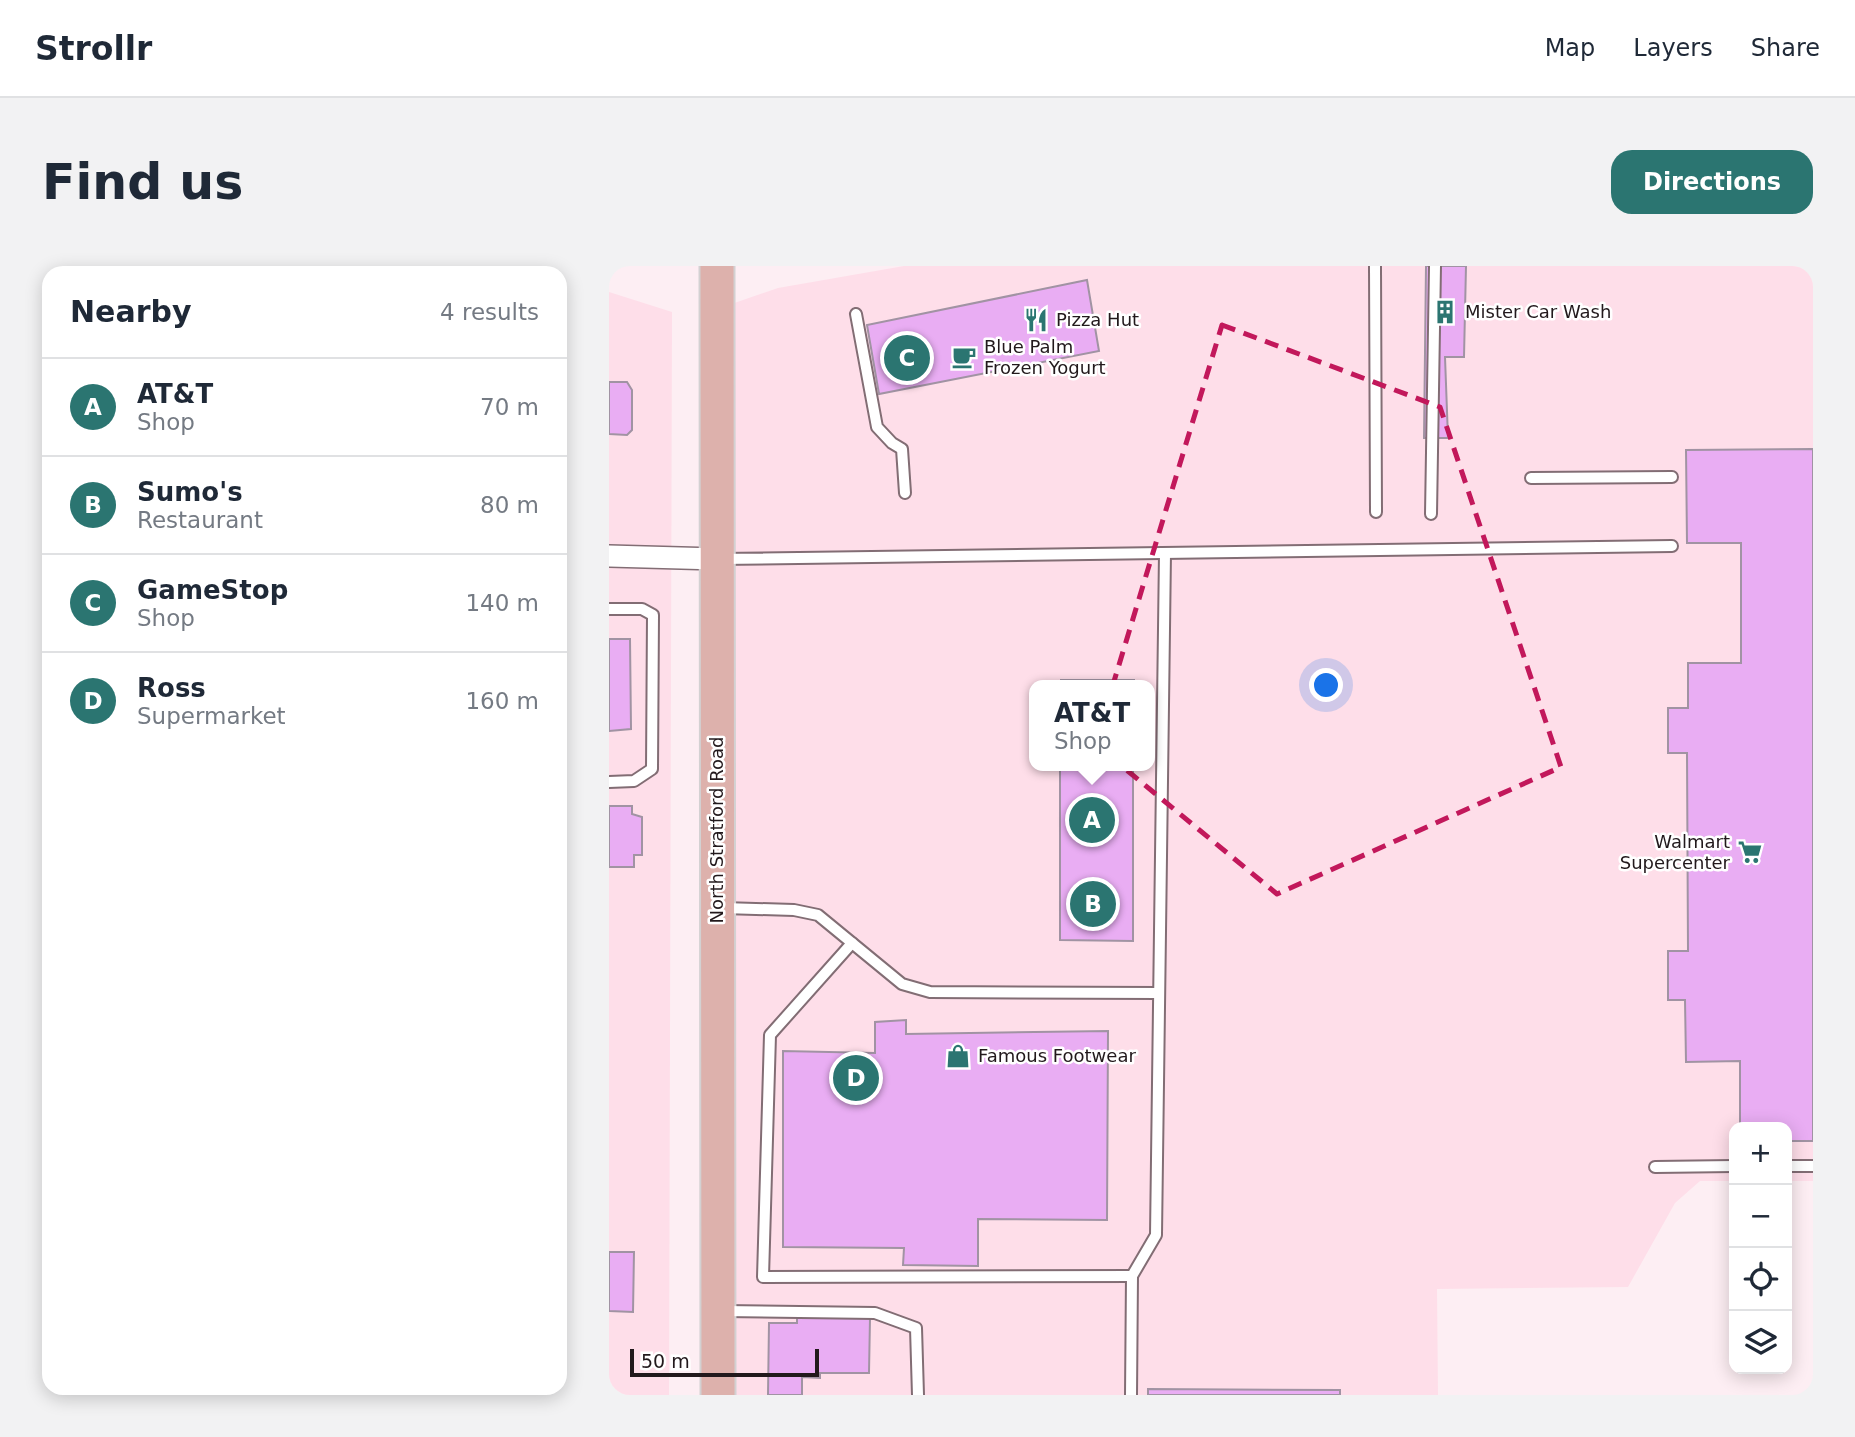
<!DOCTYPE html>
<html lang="en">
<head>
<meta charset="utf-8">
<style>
	body { margin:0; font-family:"DejaVu Sans",sans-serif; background:#f2f2f3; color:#1f2937 }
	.controls { position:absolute; right:21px; bottom:21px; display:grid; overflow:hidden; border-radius:14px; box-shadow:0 4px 18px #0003 }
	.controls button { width:63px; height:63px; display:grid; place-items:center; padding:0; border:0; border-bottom:2px solid #e0e1e3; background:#fff; color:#1f2937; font:35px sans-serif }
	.scale { position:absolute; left:21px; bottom:18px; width:189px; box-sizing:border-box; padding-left:7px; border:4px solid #22191c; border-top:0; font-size:19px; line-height:24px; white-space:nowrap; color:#22191c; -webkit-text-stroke:5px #fff; paint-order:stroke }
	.you { position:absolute; left:718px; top:420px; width:24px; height:24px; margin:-18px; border:5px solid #fff; border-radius:50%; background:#1a73e8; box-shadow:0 0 0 10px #1a73e833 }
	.badge { display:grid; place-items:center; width:46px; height:46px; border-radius:50%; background:#2b7571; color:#fff; font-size:23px; font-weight:700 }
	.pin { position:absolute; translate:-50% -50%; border:4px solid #fff; box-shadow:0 2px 7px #0006 }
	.popup { position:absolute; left:420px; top:414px; width:126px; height:91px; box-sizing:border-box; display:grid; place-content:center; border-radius:14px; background:#fff; filter:drop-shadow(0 2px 5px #0005); font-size:23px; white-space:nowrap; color:#747a83 }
	.popup b { font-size:26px; color:#1f2937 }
	.popup::after { content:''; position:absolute; left:50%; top:100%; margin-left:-14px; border:14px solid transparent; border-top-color:#fff }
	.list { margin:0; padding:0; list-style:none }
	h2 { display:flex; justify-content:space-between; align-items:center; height:91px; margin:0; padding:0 28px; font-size:30px }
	h2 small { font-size:23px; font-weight:400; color:#747a83 }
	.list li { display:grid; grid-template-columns:46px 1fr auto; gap:21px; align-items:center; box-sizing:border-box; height:98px; padding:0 28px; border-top:2px solid #e0e1e3 }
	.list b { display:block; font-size:26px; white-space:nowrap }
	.list p { margin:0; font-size:23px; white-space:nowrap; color:#747a83 }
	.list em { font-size:23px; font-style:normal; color:#747a83 }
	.icon { flex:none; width:38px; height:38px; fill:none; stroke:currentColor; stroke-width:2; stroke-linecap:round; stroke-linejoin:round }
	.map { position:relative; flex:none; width:1204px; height:1129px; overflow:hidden; border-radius:21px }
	header { display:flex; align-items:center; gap:42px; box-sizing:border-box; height:98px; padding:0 35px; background:#fff; border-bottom:2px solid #e0e1e3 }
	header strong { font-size:33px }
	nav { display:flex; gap:38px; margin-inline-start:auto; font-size:24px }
	.intro { display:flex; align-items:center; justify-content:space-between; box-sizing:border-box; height:168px; padding:0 42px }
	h1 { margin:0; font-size:49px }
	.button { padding:18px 32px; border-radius:21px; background:#2b7571; color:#fff; font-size:24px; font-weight:700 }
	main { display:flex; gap:42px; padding:0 42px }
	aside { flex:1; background:#fff; border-radius:21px; box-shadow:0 4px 18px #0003 }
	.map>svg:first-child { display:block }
	.built { fill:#fedee9; fill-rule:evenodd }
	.building { fill:#e9adf3; stroke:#a193a3; stroke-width:2 }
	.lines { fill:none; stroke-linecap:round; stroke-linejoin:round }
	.lane-casing { stroke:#826d74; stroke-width:14 }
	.street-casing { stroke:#826d74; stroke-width:24 }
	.primary-casing { stroke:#d3d1d2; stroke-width:37 }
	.lane { stroke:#fff; stroke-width:10 }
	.street { stroke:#fff; stroke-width:21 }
	.primary { stroke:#ddb1ac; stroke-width:33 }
	.marked { fill:none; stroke:#c2185b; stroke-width:5; stroke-dasharray:14 9; stroke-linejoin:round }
	.labels { text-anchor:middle; stroke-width:5; stroke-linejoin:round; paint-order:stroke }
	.poi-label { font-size:18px; fill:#22191c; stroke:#fff; text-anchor:start }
	.street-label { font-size:18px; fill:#22191c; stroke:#fff }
</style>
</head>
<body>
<header>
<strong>Strollr</strong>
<nav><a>Map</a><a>Layers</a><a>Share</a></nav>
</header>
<div class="intro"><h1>Find us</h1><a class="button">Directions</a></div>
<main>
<aside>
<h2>Nearby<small>4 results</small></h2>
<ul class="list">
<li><span class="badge">A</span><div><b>AT&amp;T</b><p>Shop</p></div><em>70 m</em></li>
<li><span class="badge">B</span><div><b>Sumo's</b><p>Restaurant</p></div><em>80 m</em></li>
<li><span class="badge">C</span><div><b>GameStop</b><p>Shop</p></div><em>140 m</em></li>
<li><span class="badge">D</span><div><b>Ross</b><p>Supermarket</p></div><em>160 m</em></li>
</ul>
</aside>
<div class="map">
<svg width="1204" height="1129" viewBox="0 0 1204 1129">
	<rect width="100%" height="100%" fill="#fdeef3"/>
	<g class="built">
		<path d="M 295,0 L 1204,0 L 1204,915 L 1178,915 L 1178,861 L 1125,861 L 1125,915 L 1091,915 L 1066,937 L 1019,1021 L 828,1023 L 829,1129 L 109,1129 L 108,43 L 169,22 ZM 425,419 L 541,419 L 541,500 L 425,500 Z"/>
		<path d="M 0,26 L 63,46 L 60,1129 L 0,1129 Z"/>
	</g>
	<g class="building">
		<path d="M 817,0 L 857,0 L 855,91 L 836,91 L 839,172 L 815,172 Z"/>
		<path d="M 478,14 L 490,85 L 270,128 L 258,59 Z"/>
		<path d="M 0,116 L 18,116 L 23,124 L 23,164 L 18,169 L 0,168 Z"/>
		<path d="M 1204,183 L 1204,875 L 1178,875 L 1178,861 L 1131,861 L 1131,795 L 1077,796 L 1076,734 L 1059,734 L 1059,685 L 1079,685 L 1078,487 L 1059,487 L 1059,442 L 1079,442 L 1079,397 L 1132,397 L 1132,277 L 1078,277 L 1077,184 Z"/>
		<path d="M 0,373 L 21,373 L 22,463 L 0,465 Z"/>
		<rect x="452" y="414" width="73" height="5"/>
		<path d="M 451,500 L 524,500 L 524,675 L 451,674 Z"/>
		<path d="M 0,540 L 23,540 L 23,548 L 33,551 L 33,589 L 25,589 L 25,601 L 0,601 Z"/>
		<path d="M 297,754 L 297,768 L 499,765 L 498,954 L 369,953 L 369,1000 L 294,999 L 295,982 L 174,981 L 174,785 L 266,787 L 266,756 Z"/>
		<path d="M 0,986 L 25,986 L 24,1046 L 0,1045 Z"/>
		<path d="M 188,1051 L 261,1052 L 260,1107 L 211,1107 L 211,1112 L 193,1111 L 193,1129 L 159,1129 L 160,1057 L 188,1057 Z"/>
		<path d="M 539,1123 L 731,1124 L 731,1129 L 539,1129 Z"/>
	</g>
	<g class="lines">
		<g class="lane-casing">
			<g id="lane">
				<path d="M 766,0 L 767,246"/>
				<path d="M 247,48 L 268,161 L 283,177 L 293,183 L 296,227"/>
				<path d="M 922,212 L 1063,211"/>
				<path d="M 822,248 L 826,0"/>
				<path d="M 110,293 L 1063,280"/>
				<path d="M 0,343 L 33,343 L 44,349 L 43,503 L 25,515 L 0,516"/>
				<path d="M 114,642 L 185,644 L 209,649 L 293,718 L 321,726 L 550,727"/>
				<path d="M 243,677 L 161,769 L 154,1011 L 523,1010"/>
				<path d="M 1178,900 L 1204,900"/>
				<path d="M 1046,901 L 1125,900"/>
				<path d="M 114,1045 L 266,1047 L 307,1062 L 309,1129"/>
				<path d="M 522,1129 L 523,1010 L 547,969 L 556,287"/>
			</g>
		</g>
		<g class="street-casing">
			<path id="street" d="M 0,290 L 108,293"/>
		</g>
		<g class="primary-casing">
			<path id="primary" d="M 108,0 L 109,1129"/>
		</g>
		<use href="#lane" class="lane"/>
		<use href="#street" class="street"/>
		<use href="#primary" class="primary"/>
	</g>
	<path class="marked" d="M 613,59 L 831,141 L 952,501 L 668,628 L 486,478 Z"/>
	<defs>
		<g id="building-bare" transform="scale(1.89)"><path d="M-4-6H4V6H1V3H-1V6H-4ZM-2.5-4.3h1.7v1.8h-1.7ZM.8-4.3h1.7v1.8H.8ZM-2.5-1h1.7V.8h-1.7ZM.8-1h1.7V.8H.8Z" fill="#2b7571" stroke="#fff" stroke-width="2.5" paint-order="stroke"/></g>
		<g id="restaurant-bare" transform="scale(1.89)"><path d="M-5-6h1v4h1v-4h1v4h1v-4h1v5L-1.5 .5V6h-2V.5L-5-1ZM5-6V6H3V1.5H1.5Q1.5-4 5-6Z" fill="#2b7571" stroke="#fff" stroke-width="2.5" paint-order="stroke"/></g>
		<g id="cafe-bare" transform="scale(1.89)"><path d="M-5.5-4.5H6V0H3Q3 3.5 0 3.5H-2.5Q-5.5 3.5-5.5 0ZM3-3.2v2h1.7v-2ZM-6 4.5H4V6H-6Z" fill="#2b7571" stroke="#fff" stroke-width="2.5" paint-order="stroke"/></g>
		<g id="supermarket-bare" transform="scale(1.89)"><path d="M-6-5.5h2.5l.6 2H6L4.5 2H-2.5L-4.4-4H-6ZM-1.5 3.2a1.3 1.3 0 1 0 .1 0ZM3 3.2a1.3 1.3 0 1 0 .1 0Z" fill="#2b7571" stroke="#fff" stroke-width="2.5" paint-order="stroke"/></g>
		<g id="shop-bare" transform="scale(1.89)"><path d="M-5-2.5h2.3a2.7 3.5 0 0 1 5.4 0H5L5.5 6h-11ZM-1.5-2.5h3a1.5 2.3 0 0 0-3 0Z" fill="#2b7571" stroke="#fff" stroke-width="2.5" paint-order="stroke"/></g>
	</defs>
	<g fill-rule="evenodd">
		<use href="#building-bare" x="836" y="46"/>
		<use href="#restaurant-bare" x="427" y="54"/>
		<use href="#cafe-bare" x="355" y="91"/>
		<use href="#supermarket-bare" x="1141" y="586"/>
		<use href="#shop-bare" x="349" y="790"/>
	</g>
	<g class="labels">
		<g class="poi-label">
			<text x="856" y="52">Mister Car Wash</text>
			<text x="447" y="60">Pizza Hut</text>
			<text x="375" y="87">Blue Palm<tspan x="375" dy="21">Frozen Yogurt</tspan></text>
			<text x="1121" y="582" text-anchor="end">Walmart<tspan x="1121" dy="21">Supercenter</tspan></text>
			<text x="369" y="796">Famous Footwear</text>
		</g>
		<g class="street-label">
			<text transform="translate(108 564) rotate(-90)" y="6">North Stratford Road</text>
		</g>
	</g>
</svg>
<div class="controls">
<button>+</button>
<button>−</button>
<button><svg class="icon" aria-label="locate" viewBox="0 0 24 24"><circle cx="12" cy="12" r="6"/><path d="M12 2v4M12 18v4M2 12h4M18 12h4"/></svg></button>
<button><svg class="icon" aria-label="layers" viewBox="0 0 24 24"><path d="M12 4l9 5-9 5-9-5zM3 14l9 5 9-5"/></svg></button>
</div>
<div class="scale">50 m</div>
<div class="you"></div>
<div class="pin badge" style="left:483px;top:554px">A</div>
<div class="popup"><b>AT&amp;T</b>Shop</div>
<div class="pin badge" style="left:484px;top:638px">B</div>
<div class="pin badge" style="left:298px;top:92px">C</div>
<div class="pin badge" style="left:247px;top:812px">D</div>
</div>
</main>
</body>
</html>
